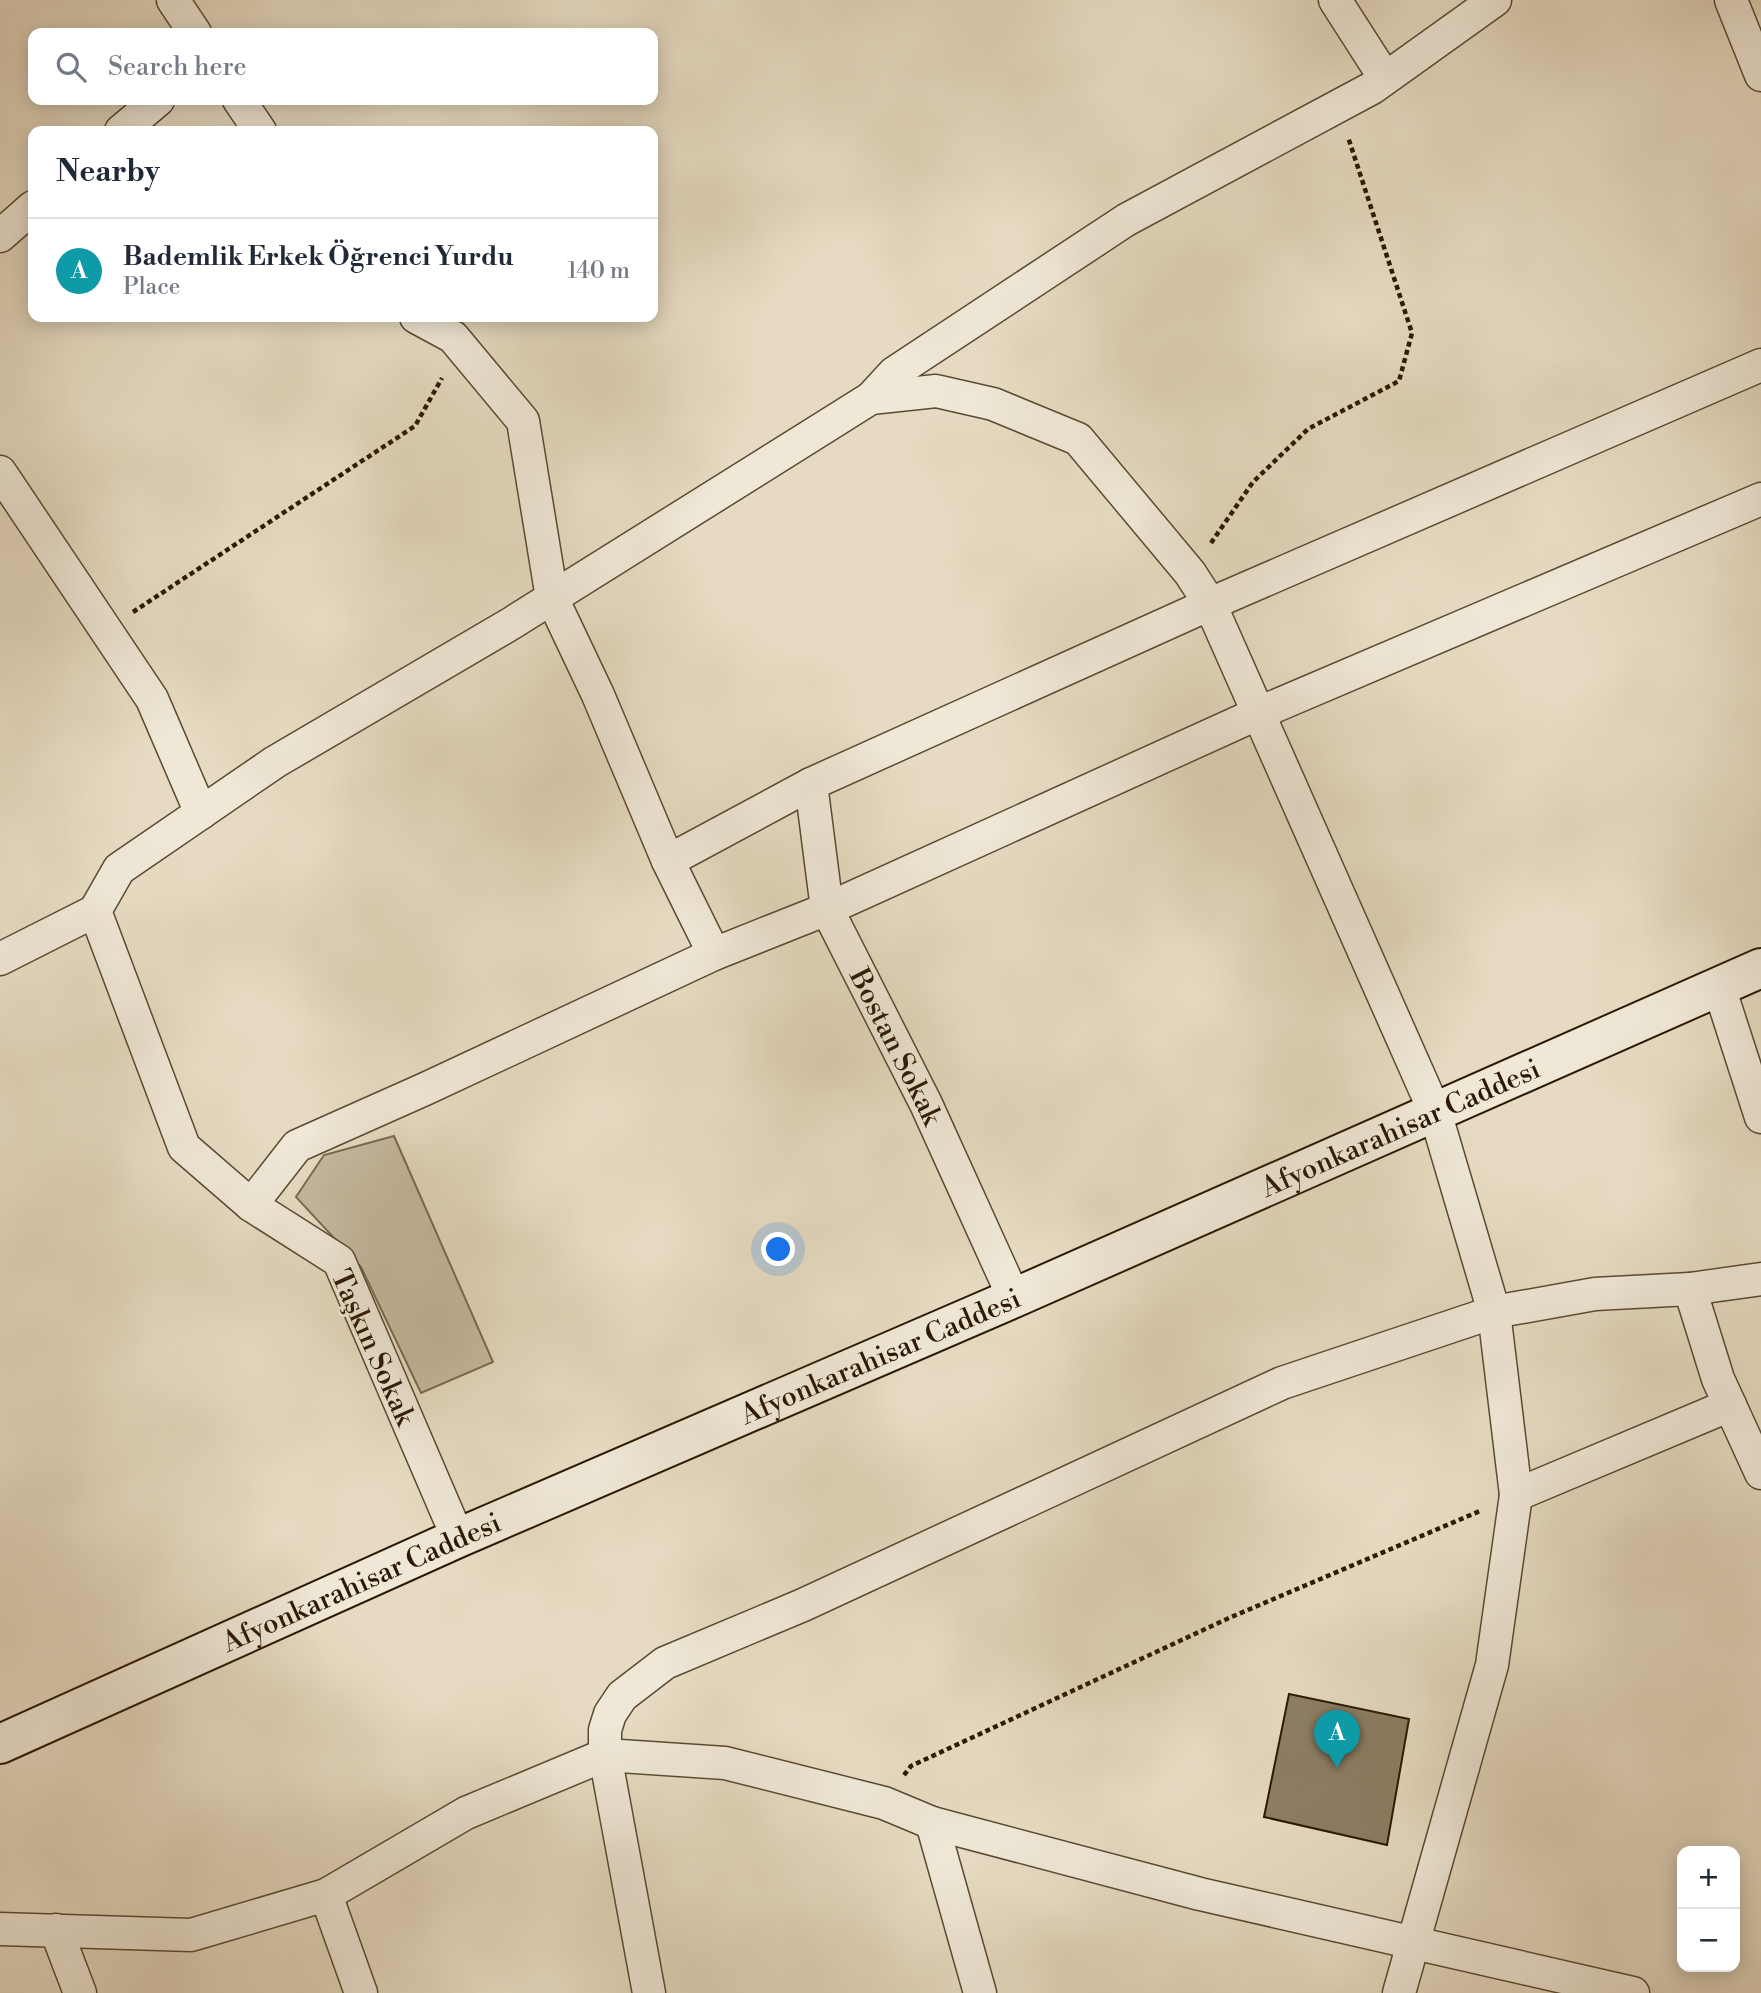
<!DOCTYPE html>
<html lang="en">
<head>
<meta charset="utf-8">
<style>
	body { margin:0; font-family:"Libre Bodoni",serif; background:#f2f2f3; color:#1f2937 }
	.controls { position:absolute; right:21px; bottom:21px; display:grid; overflow:hidden; border-radius:14px; box-shadow:0 4px 18px #0003 }
	.controls button { width:63px; height:63px; display:grid; place-items:center; padding:0; border:0; border-bottom:2px solid #e0e1e3; background:#fff; color:#1f2937; font:35px sans-serif }
	.you { position:absolute; left:779px; top:1250px; width:24px; height:24px; margin:-18px; border:5px solid #fff; border-radius:50%; background:#1a73e8; box-shadow:0 0 0 10px #1a73e833 }
	.badge { display:grid; place-items:center; width:46px; height:46px; border-radius:50%; background:#2563eb; color:#fff; font-size:23px; font-weight:700 }
	.pin { position:absolute; translate:-50% -58px; filter:drop-shadow(0 2px 4px #0008) }
	.pin::after { content:''; position:absolute; top:37px; width:24px; height:21px; background:inherit; clip-path:polygon(0 0,100% 0,50% 100%) }
	.list { margin:0; padding:0; list-style:none }
	h2 { display:flex; justify-content:space-between; align-items:center; height:91px; margin:0; padding:0 28px; font-size:30px }
	h2 small { font-size:23px; font-weight:400; color:#747a83 }
	.list li { display:grid; grid-template-columns:46px 1fr auto; gap:21px; align-items:center; box-sizing:border-box; height:105px; padding:0 28px; border-top:2px solid #e0e1e3 }
	.list b { display:block; font-size:26px; white-space:nowrap }
	.list p { margin:0; font-size:23px; white-space:nowrap; color:#747a83 }
	.list em { font-size:23px; font-style:normal; color:#747a83 }
	.icon { flex:none; width:38px; height:38px; fill:none; stroke:currentColor; stroke-width:2; stroke-linecap:round; stroke-linejoin:round }
	.map { position:relative; flex:none; width:1761px; height:1993px; overflow:hidden }
	.search { position:absolute; background:#fff; box-shadow:0 4px 18px #0003; left:28px; top:28px; width:630px; height:77px; display:flex; align-items:center; gap:18px; box-sizing:border-box; padding:0 24px; border-radius:14px; color:#747a83; font-size:26px }
	.panel { position:absolute; background:#fff; box-shadow:0 4px 18px #0003; left:28px; top:126px; width:630px; height:196px; border-radius:14px }
	.map>svg:first-child { display:block }
	.green { fill:#c6baa1; stroke:#796a51; stroke-width:2 }
	.building { fill:#8d7e65; stroke:#2c1901; stroke-width:2 }
	.lines { fill:none; stroke-linecap:round; stroke-linejoin:round }
	.street-casing { stroke:#5a4a31; stroke-width:35 }
	.secondary-casing { stroke:#2c1901; stroke-width:42 }
	.path { stroke:#2c1901; stroke-width:4.5; stroke-dasharray:5 3.5; stroke-linecap:butt }
	.street { stroke:#efe8d7; stroke-width:32 }
	.secondary { stroke:#efe8d7; stroke-width:38 }
	.labels { text-anchor:middle; stroke-width:6; stroke-linejoin:round; paint-order:stroke }
	.street-label { font-size:28px; fill:#2c1901; stroke:#efe8d7 }
</style>
</head>
<body>
<div class="map">
<svg width="1761" height="1993" viewBox="0 0 1761 1993">
	<rect width="100%" height="100%" fill="#e6dbc2"/>
	<filter id="stains"><feTurbulence type="fractalNoise" baseFrequency=".00286" numOctaves="4"/><feColorMatrix values="0 0 0 0 .2 0 0 0 0 .09 0 0 0 0 .02 0 0 0 .5 -.17"/></filter>
	<radialGradient id="worn" r=".72"><stop offset=".6" stop-color="#630" stop-opacity="0"/><stop offset="1" stop-color="#630" stop-opacity=".3"/></radialGradient>
	<path class="green" d="M 394,1136 L 493,1362 L 421,1393 L 361,1267 L 296,1197 L 324,1155 Z"/>
	<path class="building" d="M 1289,1694 L 1409,1719 L 1387,1845 L 1264,1817 Z"/>
	<g class="lines">
		<g class="street-casing">
			<g id="street">
				<path d="M 173,0 L 195,33"/>
				<path d="M 1335,0 L 1385,78"/>
				<path d="M 1731,0 L 1761,75"/>
				<path d="M 239,100 L 260,131"/>
				<path d="M 121,131 L 158,100"/>
				<path d="M 0,236 L 33,207"/>
				<path d="M 416,317 L 453,337 L 523,421 L 552,598 L 598,695 L 668,861 L 714,954"/>
				<path d="M 871,398 L 894,373 L 1126,220 L 1372,88 L 1495,0"/>
				<path d="M 0,472 L 152,699 L 201,813"/>
				<path id="s1" d="M 811,784 L 827,909 L 926,1104 L 1014,1298"/>
				<path d="M 668,861 L 811,784 L 1210,604 L 1761,365"/>
				<path d="M 0,959 L 95,911"/>
				<path d="M 1719,987 L 1761,1117"/>
				<path d="M 251,1205 L 297,1146 L 425,1089 L 714,954 L 827,909 L 1259,713 L 1761,499"/>
				<path d="M 1690,1289 L 1718,1379 L 1761,1473"/>
				<path d="M 1516,1495 L 1730,1405"/>
				<path d="M 458,1538 L 339,1261 L 251,1205 L 184,1147 L 95,911 L 119,869 L 275,762 L 512,623 L 871,398 L 936,391 L 993,404 L 1078,439 L 1190,573 L 1210,604 L 1435,1112 L 1494,1312 L 1516,1495 L 1492,1665 L 1399,1993"/>
				<path d="M 932,1823 L 980,1993"/>
				<path d="M 326,1895 L 361,1993"/>
				<path d="M 0,1929 L 191,1935 L 326,1895 L 466,1813 L 605,1755 L 725,1763 L 884,1803 L 932,1823 L 1200,1894 L 1633,1993"/>
				<path d="M 56,1930 L 80,1993"/>
				<path d="M 649,1993 L 605,1755 L 605,1730 L 610,1714 L 622,1696 L 665,1663 L 803,1605 L 1282,1383 L 1494,1312 L 1595,1294 L 1690,1289 L 1761,1279"/>
			</g>
		</g>
		<g class="secondary-casing">
			<g id="secondary">
				<path id="s2" d="M 0,1744 L 458,1538 L 1014,1298 L 1761,968"/>
			</g>
		</g>
		<g class="path">
			<path d="M 1211,543 L 1253,482 L 1308,429 L 1399,381 L 1412,333 L 1348,137"/>
			<path d="M 133,612 L 415,426 L 442,378"/>
			<path d="M 904,1775 L 911,1766 L 1229,1618 L 1480,1511"/>
		</g>
		<use href="#street" class="street"/>
		<use href="#secondary" class="secondary"/>
	</g>
	<g class="labels">
		<g class="street-label">
			<text dy="10" stroke="none"><textPath href="#s1" startOffset="280">Bostan Sokak</textPath></text>
			<text dy="10" stroke="none"><textPath href="#s2" startOffset="1530">Afyonkarahisar Caddesi</textPath></text>
			<text transform="translate(374 1347) rotate(66)" y="10">Taşkın Sokak</text>
			<text dy="10" stroke="none"><textPath href="#s2" startOffset="962">Afyonkarahisar Caddesi</textPath></text>
			<text dy="10" stroke="none"><textPath href="#s2" startOffset="396">Afyonkarahisar Caddesi</textPath></text>
		</g>
	</g>
	<rect width="100%" height="100%" filter="url(#stains)"/>
	<rect width="100%" height="100%" fill="url(#worn)"/>
</svg>
<div class="controls">
<button>+</button>
<button>−</button>
</div>
<div class="you"></div>
<div class="pin badge" style="left:1337px;top:1768px;background:#0f9aa8">A</div>
<div class="search"><svg class="icon" aria-label="search" viewBox="0 0 24 24"><circle cx="10" cy="10" r="6"/><path d="M15 15l6 6"/></svg>Search here</div>
<section class="panel">
<h2>Nearby<small></small></h2>
<ul class="list">
<li><span class="badge" style="background:#0f9aa8">A</span><div><b>Bademlik Erkek Öğrenci Yurdu</b><p>Place</p></div><em>140 m</em></li>
</ul>
</section>
</div>
</body>
</html>
